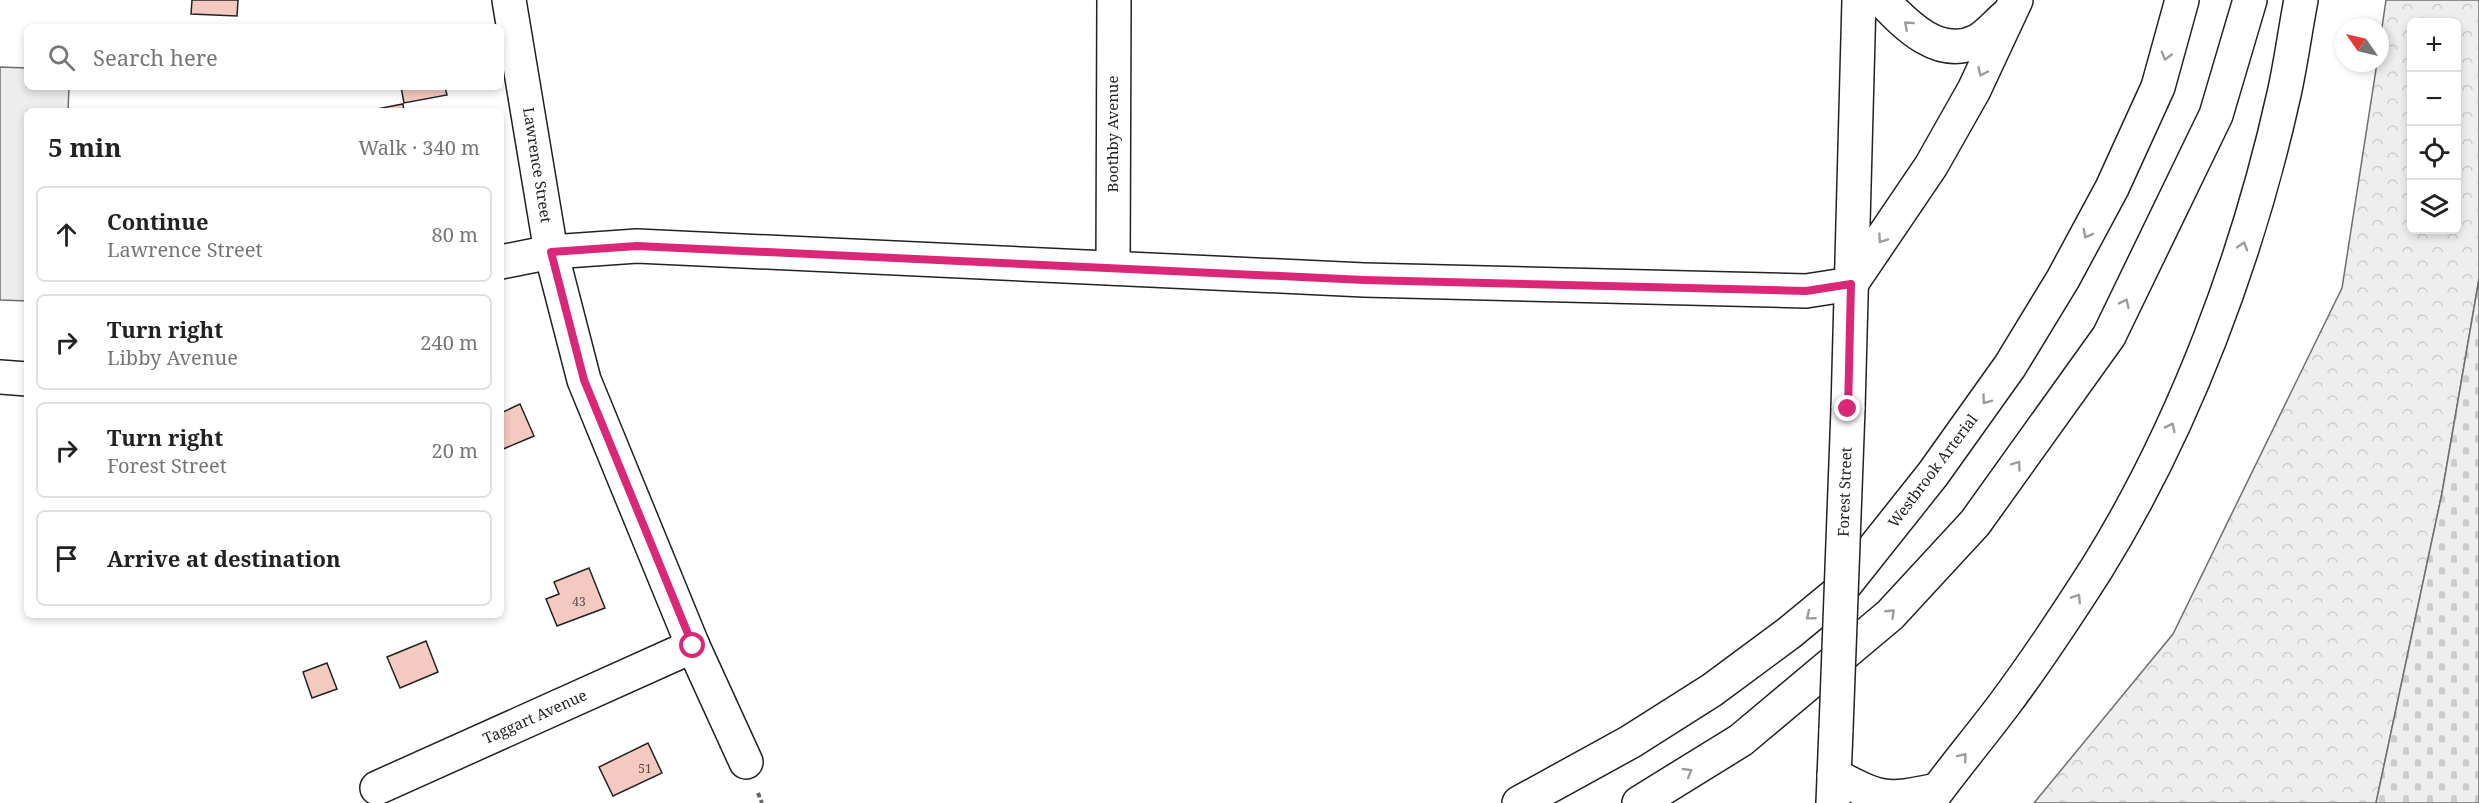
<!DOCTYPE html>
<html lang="en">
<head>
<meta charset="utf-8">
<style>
	body { margin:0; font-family:"Noto Serif",serif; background:#f6f6f6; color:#222 }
	.controls { position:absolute; right:18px; top:18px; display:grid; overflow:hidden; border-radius:9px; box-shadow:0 3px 9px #0003 }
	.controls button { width:54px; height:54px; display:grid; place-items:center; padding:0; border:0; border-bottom:2px solid #e0e0e0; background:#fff; color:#222; font:30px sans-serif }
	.compass { position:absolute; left:2335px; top:18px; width:54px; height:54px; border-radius:50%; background:#fff; box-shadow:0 3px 9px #0003; rotate:304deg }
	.stop { position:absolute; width:18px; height:18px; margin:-14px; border:4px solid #db2777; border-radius:50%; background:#fff }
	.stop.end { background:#db2777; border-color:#fff; box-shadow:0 2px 6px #0008 }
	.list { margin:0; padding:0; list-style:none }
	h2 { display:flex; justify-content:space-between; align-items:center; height:78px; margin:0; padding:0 24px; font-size:26px }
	h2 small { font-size:20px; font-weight:400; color:#767676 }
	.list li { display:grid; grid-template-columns:39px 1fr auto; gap:18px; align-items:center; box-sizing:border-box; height:96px; margin:0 12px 12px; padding:0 12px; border:2px solid #e0e0e0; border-radius:9px }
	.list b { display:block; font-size:22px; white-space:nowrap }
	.list p { margin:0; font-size:20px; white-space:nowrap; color:#767676 }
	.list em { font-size:20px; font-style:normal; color:#767676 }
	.icon { flex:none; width:33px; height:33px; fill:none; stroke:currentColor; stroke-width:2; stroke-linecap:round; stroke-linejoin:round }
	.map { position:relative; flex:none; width:2479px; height:803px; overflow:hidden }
	.search { position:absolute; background:#fff; box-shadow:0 3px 9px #0003; left:24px; top:24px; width:480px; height:66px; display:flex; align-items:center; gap:15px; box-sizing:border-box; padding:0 21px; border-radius:9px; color:#767676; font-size:22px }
	.panel { position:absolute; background:#fff; box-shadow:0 3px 9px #0003; left:24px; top:108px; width:480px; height:510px; border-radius:9px }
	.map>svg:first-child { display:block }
	.forest { fill:url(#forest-crowns); stroke:#6f6f6f; stroke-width:1.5; fill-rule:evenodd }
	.cemetery { fill:url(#cemetery-stones); stroke:#6f6f6f; stroke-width:1.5 }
	.parking { fill:#ededed; stroke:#6f6f6f; stroke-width:1.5 }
	.building { fill:#f3c9c0; stroke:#222; stroke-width:1.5 }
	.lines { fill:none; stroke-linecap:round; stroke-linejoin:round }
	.minor-casing { stroke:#222; stroke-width:36 }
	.highway-casing { stroke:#222; stroke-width:36 }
	.path { stroke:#646464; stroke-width:4; stroke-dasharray:4.5 3; stroke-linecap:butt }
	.minor { stroke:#fff; stroke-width:33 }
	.highway { stroke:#fff; stroke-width:33 }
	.minor-bridge-casing { stroke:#222; stroke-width:36; stroke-linecap:butt }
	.minor-bridge { stroke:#fff; stroke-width:33 }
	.oneway { stroke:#9c9c9c }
	.route { stroke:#db2777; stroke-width:8 }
	.labels { text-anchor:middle; stroke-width:4.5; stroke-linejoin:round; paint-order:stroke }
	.number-label { font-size:12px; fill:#564c4a }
	.street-label { font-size:15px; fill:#222; stroke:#fff }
</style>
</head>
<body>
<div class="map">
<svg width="2479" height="803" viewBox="0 0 2479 803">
	<defs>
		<pattern id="forest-crowns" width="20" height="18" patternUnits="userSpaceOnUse" patternTransform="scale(1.5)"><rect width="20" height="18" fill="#eee"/><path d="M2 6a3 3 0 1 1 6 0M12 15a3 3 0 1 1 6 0" fill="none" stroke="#ccc"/></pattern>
		<pattern id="cemetery-stones" width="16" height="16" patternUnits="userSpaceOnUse" patternTransform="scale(1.5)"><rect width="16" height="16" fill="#eee"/><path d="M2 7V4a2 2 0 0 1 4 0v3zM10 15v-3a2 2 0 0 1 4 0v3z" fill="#ccc"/></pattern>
	</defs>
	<rect width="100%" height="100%" fill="#fff"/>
	<path class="forest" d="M 2386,0 L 2479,0 L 2479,279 L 2442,493 L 2376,803 L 2034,803 L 2173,634 L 2342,288 L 2377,63 L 2380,63 L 2380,41 ZM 2412,22 L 2456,22 L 2456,230 L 2412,230 Z"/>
	<path class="cemetery" d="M 2479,279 L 2479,803 L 2376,803 L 2442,493 Z"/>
	<path class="parking" d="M 0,67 L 27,68 L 27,87 L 69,87 L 68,111 L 27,111 L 27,301 L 0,300 Z"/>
	<g class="building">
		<path d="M 192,0 L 238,0 L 237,16 L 191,14 Z"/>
		<path d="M 401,87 L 445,87 L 447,95 L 404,103 Z"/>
		<path d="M 403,104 L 404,111 L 371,111 L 371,110 Z"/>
		<path d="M 520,404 L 534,436 L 501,450 L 501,413 Z"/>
		<path d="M 589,568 L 605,608 L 557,626 L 546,599 L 559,594 L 554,582 Z"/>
		<path d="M 426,641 L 438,672 L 400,688 L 387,657 Z"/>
		<path d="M 327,663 L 337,689 L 312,698 L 303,672 Z"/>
		<path d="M 648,743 L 662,773 L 613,796 L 599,767 Z"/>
	</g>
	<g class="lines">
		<g class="minor-casing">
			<g id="minor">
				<path d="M 509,0 L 551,252 L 584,380 L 693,646 L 746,762"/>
				<path d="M 501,262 L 551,252 L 637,246 L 1364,280 L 1806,291 L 1851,284"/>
				<path d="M 1113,268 L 1114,0"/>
				<path d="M 0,377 L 27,379"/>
				<path d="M 1848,409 L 1859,0"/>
				<path d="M 377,788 L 693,646"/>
				<path d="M 1833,803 L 1836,729"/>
			</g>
		</g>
		<g class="highway-casing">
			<g id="highway">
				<path d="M 1882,0 C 1906,25 1939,60 1977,41 C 1987,36 1996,25 2005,17"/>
				<path d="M 1851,284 L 1931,166 L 1974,90 L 2016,0"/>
				<path d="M 1834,775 C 1881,800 1886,801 1937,790"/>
				<path d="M 1519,803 L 1630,742 L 1712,690 L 1789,633 L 1840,591 L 1933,474 L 2010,366 L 2063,279 L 2112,188 L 2158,87 L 2182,0"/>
				<path d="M 1639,803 L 1741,740 L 1890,615 L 1975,523 L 2109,336 L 2216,115 L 2250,0"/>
				<path d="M 1928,803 C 1952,770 1978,739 2003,706 C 2036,662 2067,615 2097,568 C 2185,426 2248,256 2284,94 C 2291,63 2295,31 2301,0"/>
			</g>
		</g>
		<path class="path" d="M 758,793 L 762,803"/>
		<use href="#minor" class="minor"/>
		<use href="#highway" class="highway"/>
		<g class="minor-bridge-casing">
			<path id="minor-bridge" d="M 1836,729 L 1848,409"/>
		</g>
		<use href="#minor-bridge" class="minor-bridge"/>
	</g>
	<defs><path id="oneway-chevron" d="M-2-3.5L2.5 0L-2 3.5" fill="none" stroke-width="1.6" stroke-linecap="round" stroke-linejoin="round" transform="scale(1.5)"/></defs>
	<g class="oneway">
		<use href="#oneway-chevron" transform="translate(1908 25) rotate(-138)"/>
		<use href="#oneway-chevron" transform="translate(2166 56) rotate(106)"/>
		<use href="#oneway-chevron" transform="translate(1982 72) rotate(115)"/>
		<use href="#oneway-chevron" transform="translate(2087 234) rotate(118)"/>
		<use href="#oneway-chevron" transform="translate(1882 239) rotate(124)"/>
		<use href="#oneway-chevron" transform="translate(2243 246) rotate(-73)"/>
		<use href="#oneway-chevron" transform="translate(2125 303) rotate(-64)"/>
		<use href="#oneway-chevron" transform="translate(1986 400) rotate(126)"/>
		<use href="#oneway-chevron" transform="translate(2171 427) rotate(-64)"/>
		<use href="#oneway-chevron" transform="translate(2017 465) rotate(-54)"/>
		<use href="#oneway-chevron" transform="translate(2077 598) rotate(-57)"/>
		<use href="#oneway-chevron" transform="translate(1891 613) rotate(-44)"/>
		<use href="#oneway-chevron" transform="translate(1810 616) rotate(141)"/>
		<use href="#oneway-chevron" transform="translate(1963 757) rotate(-52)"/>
		<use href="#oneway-chevron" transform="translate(1688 772) rotate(-31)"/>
	</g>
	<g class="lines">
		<path class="route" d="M 693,646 L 584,380 L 551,252 L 637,246 L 1364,280 L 1806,291 L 1851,284 L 1848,409"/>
	</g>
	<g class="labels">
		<g class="number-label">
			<text x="579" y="606">43</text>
			<text x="645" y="773">51</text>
		</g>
		<g class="street-label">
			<text transform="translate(1113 134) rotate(-90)" y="5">Boothby Avenue</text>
			<text transform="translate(537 165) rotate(81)" y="5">Lawrence Street</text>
			<text transform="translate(1933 471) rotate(-53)" y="5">Westbrook Arterial</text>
			<text transform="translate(1845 492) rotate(-88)" y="5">Forest Street</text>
			<text transform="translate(535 717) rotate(-24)" y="5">Taggart Avenue</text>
		</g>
	</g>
</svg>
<div class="controls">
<button>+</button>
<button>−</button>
<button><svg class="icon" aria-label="locate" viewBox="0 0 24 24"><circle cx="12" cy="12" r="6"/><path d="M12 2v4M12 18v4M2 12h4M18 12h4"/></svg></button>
<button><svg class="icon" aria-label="layers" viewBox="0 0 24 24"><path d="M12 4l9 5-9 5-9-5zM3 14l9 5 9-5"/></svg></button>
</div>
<svg class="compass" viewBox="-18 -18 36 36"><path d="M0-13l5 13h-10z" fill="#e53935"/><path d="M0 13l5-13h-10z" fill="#767676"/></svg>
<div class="stop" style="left:693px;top:646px"></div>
<div class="stop end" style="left:1848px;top:409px"></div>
<div class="search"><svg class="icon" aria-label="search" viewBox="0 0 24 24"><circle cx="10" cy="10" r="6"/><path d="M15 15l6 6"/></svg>Search here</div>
<section class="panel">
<h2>5 min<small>Walk · 340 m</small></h2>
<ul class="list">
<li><svg class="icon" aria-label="ahead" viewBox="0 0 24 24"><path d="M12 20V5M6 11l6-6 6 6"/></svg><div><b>Continue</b><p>Lawrence Street</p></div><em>80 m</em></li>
<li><svg class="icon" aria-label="right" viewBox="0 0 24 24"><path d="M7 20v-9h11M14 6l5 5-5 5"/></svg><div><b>Turn right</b><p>Libby Avenue</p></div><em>240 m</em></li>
<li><svg class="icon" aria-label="right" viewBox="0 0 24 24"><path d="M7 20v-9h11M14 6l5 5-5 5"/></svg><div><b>Turn right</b><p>Forest Street</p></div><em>20 m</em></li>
<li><svg class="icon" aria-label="arrive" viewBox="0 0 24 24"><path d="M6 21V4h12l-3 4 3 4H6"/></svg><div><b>Arrive at destination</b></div></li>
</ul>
</section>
</div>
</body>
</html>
